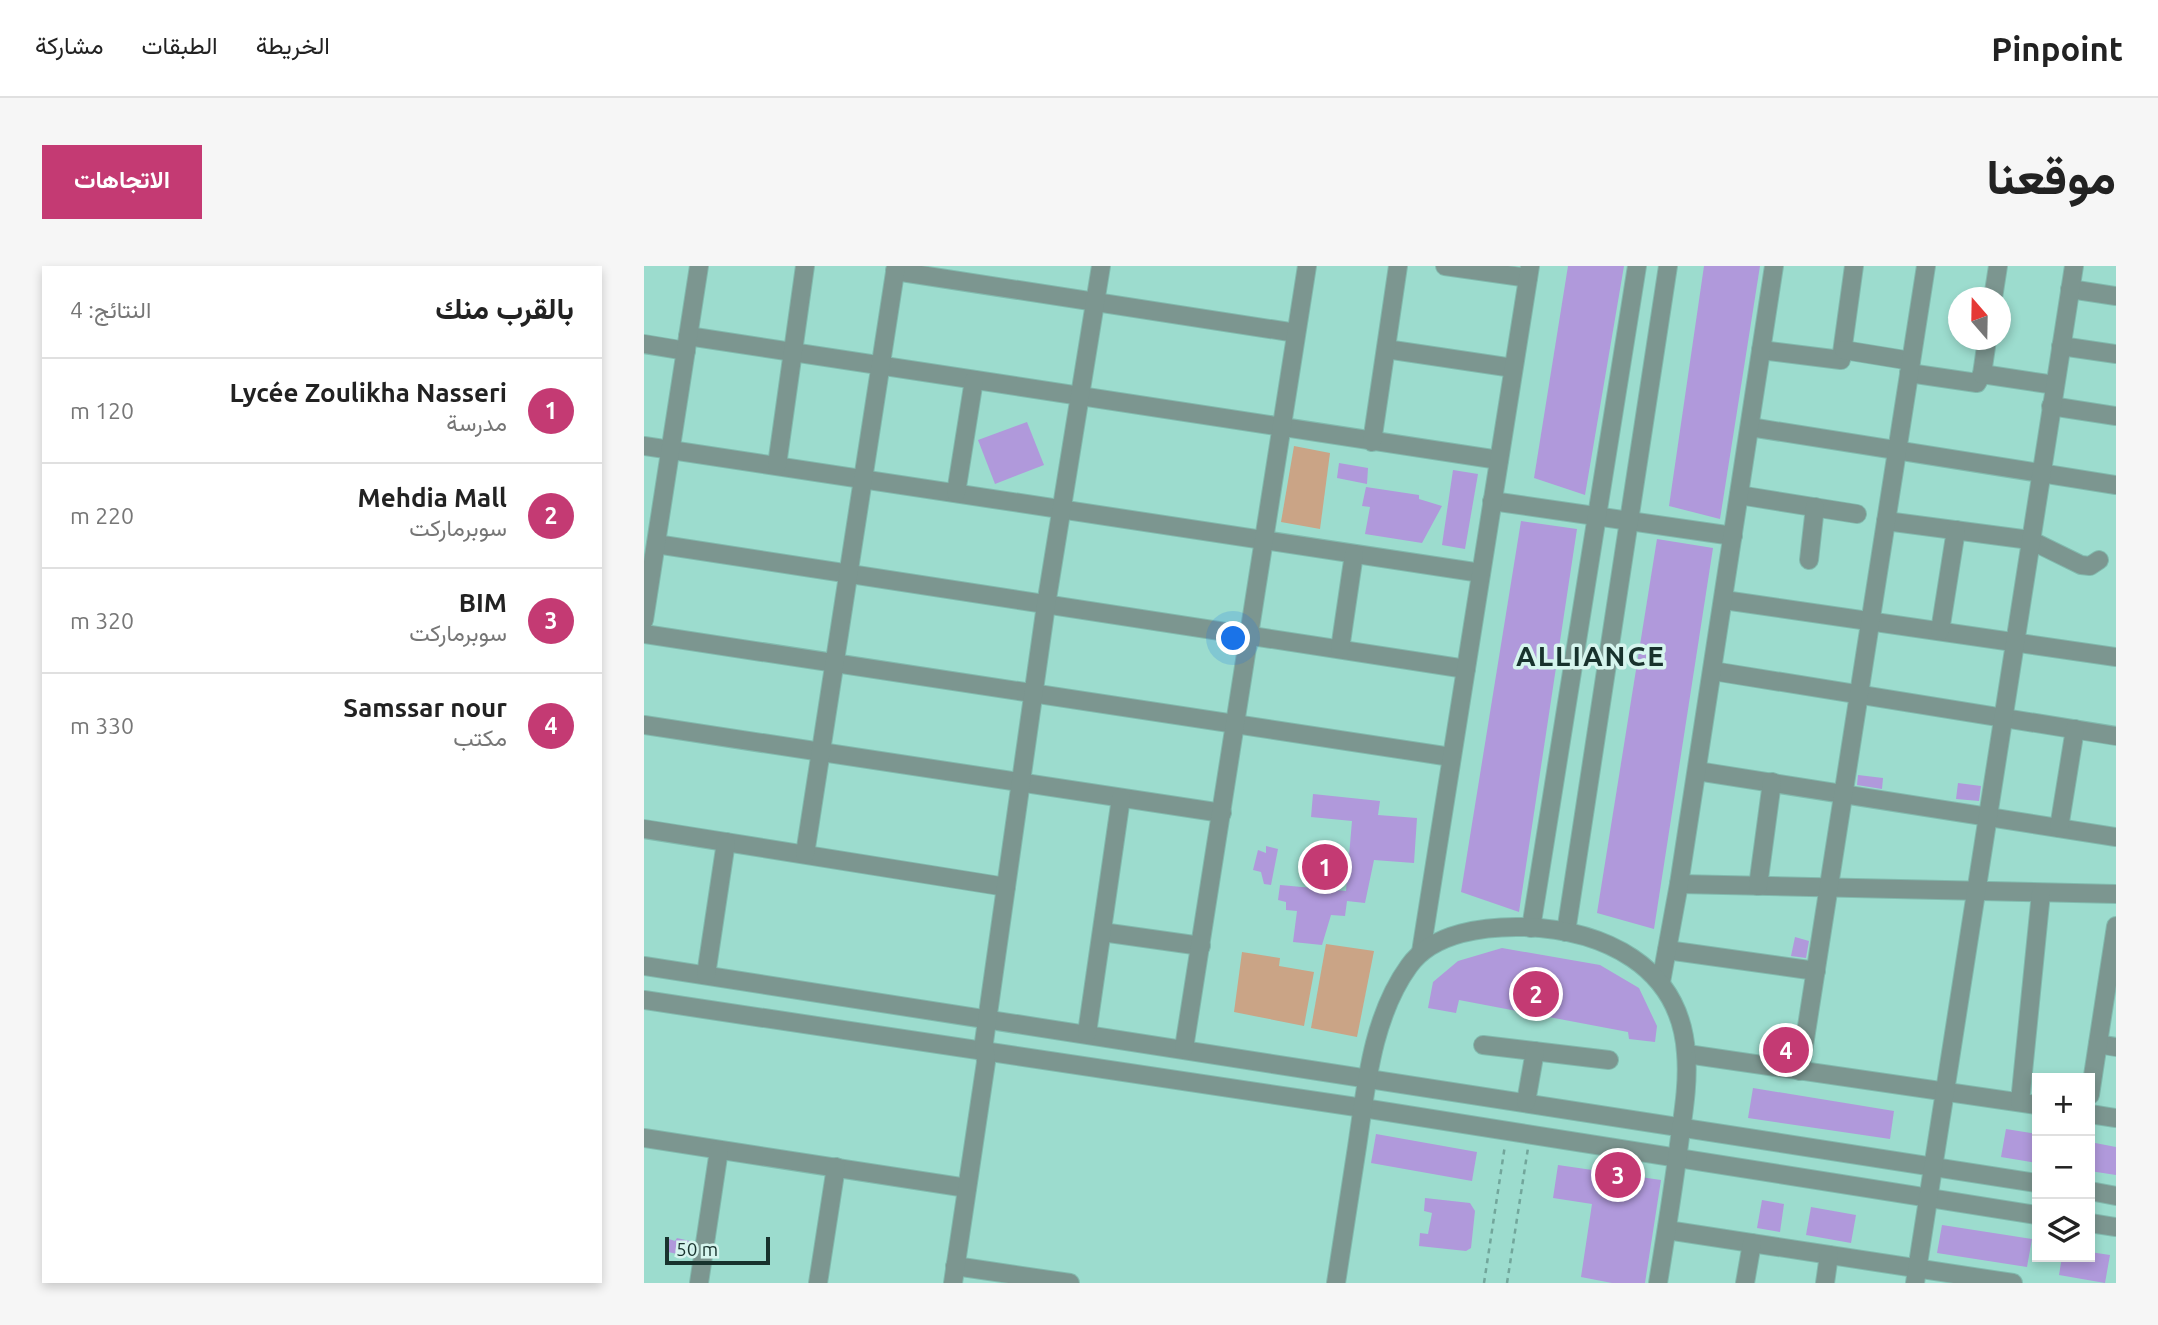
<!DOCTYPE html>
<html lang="ar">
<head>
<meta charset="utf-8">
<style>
	body { margin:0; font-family:Ubuntu,Vazirmatn,sans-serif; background:#f6f6f6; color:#222; direction:rtl }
	.controls { position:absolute; right:21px; bottom:21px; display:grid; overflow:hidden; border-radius:0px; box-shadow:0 4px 10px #0003 }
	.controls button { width:63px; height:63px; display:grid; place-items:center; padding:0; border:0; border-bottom:2px solid #e0e0e0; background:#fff; color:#222; font:35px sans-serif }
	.compass { position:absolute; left:1304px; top:21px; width:63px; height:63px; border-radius:50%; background:#fff; box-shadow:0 4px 10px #0003; rotate:340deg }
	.scale { position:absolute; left:21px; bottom:18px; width:105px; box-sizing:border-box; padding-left:7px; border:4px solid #18322d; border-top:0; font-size:19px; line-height:24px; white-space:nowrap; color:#18322d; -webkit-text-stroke:5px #d6f5ee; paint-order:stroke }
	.you { position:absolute; left:590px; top:373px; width:24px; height:24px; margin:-18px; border:5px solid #fff; border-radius:50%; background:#1a73e8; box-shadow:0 0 0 10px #1a73e833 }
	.badge { display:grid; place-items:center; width:46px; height:46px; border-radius:50%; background:#c43a73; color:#fff; font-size:23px; font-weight:700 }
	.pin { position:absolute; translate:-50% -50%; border:4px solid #fff; box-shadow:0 2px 7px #0006 }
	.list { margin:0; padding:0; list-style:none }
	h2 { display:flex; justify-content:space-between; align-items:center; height:91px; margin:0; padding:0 28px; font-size:30px }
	h2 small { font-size:23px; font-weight:400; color:#767676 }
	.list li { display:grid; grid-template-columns:46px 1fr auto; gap:21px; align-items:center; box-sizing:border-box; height:105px; padding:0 28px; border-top:2px solid #e0e0e0 }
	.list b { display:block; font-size:26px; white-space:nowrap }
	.list p { margin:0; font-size:23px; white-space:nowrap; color:#767676 }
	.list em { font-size:23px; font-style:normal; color:#767676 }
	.icon { flex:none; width:38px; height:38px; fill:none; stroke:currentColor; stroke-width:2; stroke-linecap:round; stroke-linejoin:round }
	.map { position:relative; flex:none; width:1472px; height:1017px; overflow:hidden; direction:ltr; border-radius:0px }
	header { display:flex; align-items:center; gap:42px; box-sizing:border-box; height:98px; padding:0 35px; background:#fff; border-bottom:2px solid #e0e0e0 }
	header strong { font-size:33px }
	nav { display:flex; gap:38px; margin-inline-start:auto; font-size:24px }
	.intro { display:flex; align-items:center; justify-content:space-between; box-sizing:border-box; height:168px; padding:0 42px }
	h1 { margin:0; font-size:49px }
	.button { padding:18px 32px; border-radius:0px; background:#c43a73; color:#fff; font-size:24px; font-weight:700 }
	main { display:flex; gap:42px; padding:0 42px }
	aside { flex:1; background:#fff; border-radius:0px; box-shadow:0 4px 10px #0003 }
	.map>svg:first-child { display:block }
	.green { fill:#caa486 }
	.building { fill:#b099db }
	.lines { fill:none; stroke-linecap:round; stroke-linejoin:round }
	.minor-casing { stroke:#82baae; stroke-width:20 }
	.path { stroke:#72a69b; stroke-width:2.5; stroke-dasharray:5 5; stroke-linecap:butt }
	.minor { stroke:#7c9690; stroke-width:18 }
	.labels { text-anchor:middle; stroke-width:7; stroke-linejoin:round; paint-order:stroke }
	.district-label { font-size:28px; font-weight:bold; letter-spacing:2px; fill:#18322d; stroke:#d6f5ee }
</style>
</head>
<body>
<header>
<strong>Pinpoint</strong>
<nav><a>الخريطة</a><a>الطبقات</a><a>مشاركة</a></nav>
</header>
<div class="intro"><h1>موقعنا</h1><a class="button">الاتجاهات</a></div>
<main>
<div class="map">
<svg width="1472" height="1017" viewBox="0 0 1472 1017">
	<rect width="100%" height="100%" fill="#9cdcce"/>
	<g class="green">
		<path d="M 650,180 L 686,187 L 676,263 L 637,256 Z"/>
		<path d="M 682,678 L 730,685 L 713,771 L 667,762 Z"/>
		<path d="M 598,686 L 636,692 L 635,700 L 670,706 L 660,760 L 590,746 Z"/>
	</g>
	<g class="building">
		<path d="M 924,0 L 980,0 L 941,229 L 890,212 Z"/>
		<path d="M 1060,0 L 1116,0 L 1076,253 L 1025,240 Z"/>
		<path d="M 383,156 L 400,199 L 351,218 L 334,174 Z"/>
		<path d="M 695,197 L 724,202 L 723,218 L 693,212 Z"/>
		<path d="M 809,204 L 834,208 L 821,283 L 798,279 Z"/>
		<path d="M 722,221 L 775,229 L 775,233 L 798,240 L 778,277 L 721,268 L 726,241 L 718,240 Z"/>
		<path d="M 877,255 L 933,263 L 875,646 L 817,626 Z"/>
		<path d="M 1013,273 L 1069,282 L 1010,663 L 953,647 Z"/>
		<path d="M 1214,509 L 1239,512 L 1238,523 L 1213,519 Z"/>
		<path d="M 1314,517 L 1337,520 L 1335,535 L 1312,533 Z"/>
		<path d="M 669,528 L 736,535 L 734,549 L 773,552 L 770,597 L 730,594 L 721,637 L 703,635 L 701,650 L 687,649 L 678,679 L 649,676 L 653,645 L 642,644 L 642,636 L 634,634 L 636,619 L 702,625 L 708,555 L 667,551 Z"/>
		<path d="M 622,580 L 634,583 L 627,619 L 620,618 L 617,606 L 609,604 L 614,584 L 622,587 Z"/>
		<path d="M 1151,671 L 1165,675 L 1162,692 L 1147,690 Z"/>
		<path d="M 858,682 L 956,699 L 995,722 L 1013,760 L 1011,776 L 985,773 L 984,766 L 815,734 L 812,747 L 784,742 L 789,716 L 814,695 Z"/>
		<path d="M 1109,822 L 1250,845 L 1246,873 L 1104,852 Z"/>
		<path d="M 1362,863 L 1393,868 L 1393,897 L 1357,891 Z"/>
		<path d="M 732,868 L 833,886 L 828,915 L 727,897 Z"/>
		<path d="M 1446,876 L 1472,881 L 1472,909 L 1446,905 Z"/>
		<path d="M 914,899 L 1017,914 L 1001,1017 L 968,1017 L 937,1011 L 948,938 L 909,932 Z"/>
		<path d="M 781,932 L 826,937 L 831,945 L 827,982 L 822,985 L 775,980 L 776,967 L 784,968 L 788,947 L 780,945 Z"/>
		<path d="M 1118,934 L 1140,938 L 1136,966 L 1113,962 Z"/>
		<path d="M 1167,941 L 1212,949 L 1207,977 L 1162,969 Z"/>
		<path d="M 1298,959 L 1388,973 L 1383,1001 L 1293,987 Z"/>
		<path d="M 33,972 L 50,976 L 47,991 L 24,986 L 25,973 L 31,975 Z"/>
		<path d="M 1446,986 L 1466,989 L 1461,1017 L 1415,1009 L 1418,991 L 1446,991 Z"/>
	</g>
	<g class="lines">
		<g class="minor-casing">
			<g id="minor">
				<path d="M 801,0 L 884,12"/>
				<path d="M 251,5 L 652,67"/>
				<path d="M 1426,23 L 1472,30"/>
				<path d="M 1349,32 L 1354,0"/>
				<path d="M 44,70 L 855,194"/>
				<path d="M 0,78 L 42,85"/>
				<path d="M 1417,80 L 1472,88"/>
				<path d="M 742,83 L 869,102"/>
				<path d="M 1117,84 L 1197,94 L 1210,0"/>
				<path d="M 1200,84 L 1267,95"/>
				<path d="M 1265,107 L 1333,117 L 1338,108 L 1343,74"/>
				<path d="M 1338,108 L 1411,119"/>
				<path d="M 1407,140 L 1472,150"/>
				<path d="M 1106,161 L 1472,219"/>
				<path d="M 728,176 L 754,0"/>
				<path d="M 0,180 L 837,307"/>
				<path d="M 133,199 L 161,0"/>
				<path d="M 312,227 L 330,114"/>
				<path d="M 1095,229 L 1213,248"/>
				<path d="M 848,235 L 1089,270"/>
				<path d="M 1242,255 L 1386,274 L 1437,299 L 1446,300 L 1455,294"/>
				<path d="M 12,278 L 822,403"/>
				<path d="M 1165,294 L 1171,241"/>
				<path d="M 1080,334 L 1472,391"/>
				<path d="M 0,354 L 55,0"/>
				<path d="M 1296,365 L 1312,264"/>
				<path d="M 0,368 L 807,491"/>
				<path d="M 696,383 L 710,288"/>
				<path d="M 1069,405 L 1472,470"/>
				<path d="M 0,459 L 578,547"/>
				<path d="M 1053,505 L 1472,571"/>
				<path d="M 1415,562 L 1431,463"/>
				<path d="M 0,563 L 362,621"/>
				<path d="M 161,588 L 252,0"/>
				<path d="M 1035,618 L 1472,628"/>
				<path d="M 1114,620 L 1128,516"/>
				<path d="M 887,662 L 993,0"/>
				<path d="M 458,666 L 557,680"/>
				<path d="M 922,666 L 1024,0"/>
				<path d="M 1023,684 L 1172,705"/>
				<path d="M 777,686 L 886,0"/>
				<path d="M 0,700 L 1393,917"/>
				<path d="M 62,709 L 82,576"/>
				<path d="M 1017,716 L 1035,618 L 1130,0"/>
				<path d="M 0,734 L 719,842 L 1393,949"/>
				<path d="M 443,767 L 477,532"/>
				<path d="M 1454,778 L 1472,781"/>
				<path d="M 839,779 L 965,794"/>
				<path d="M 540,782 L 663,0"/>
				<path d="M 1043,788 L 1393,839"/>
				<path d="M 1156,805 L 1282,0"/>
				<path d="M 1446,829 L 1472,660"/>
				<path d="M 882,836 L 891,785"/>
				<path d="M 1376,836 L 1397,627"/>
				<path d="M 1446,848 L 1472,852"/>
				<path d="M 0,872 L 323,922"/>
				<path d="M 1446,925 L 1472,930"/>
				<path d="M 1446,957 L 1472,961"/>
				<path d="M 1023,964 L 1369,1017"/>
				<path d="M 311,1000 L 426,1017"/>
				<path d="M 55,1017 L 75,884"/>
				<path d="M 174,1017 L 192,901"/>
				<path d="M 309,1017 L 342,796 L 340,776 L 402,339 L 457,0"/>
				<path d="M 692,1017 C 699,972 706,927 713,881 C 722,821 728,751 765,700 C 789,666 842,660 880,661 C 959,664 1036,699 1042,787 C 1045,819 1038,854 1034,886 C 1028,930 1021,974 1014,1017"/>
				<path d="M 1101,1017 L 1108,977"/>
				<path d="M 1181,1017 L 1185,989"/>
				<path d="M 1271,1017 L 1430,0"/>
			</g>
		</g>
		<g class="path">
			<path d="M 840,1017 L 861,879"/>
			<path d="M 863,1017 L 884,882"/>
		</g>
		<use href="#minor" class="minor"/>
	</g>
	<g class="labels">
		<g class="district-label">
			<text x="947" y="400">ALLIANCE</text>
		</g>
	</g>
</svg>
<div class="controls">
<button>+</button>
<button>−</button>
<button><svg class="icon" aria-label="layers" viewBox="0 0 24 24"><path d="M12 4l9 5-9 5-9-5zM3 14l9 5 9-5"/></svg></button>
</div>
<svg class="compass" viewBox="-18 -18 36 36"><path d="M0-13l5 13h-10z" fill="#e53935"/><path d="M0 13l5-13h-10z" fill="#767676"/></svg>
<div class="scale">50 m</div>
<div class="you"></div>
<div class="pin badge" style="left:681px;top:601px">1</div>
<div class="pin badge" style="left:892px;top:728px">2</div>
<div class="pin badge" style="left:974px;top:909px">3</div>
<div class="pin badge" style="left:1142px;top:784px">4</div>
</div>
<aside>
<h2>بالقرب منك<small>النتائج: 4</small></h2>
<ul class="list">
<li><span class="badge">1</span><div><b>Lycée Zoulikha Nasseri</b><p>مدرسة</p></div><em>120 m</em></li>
<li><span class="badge">2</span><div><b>Mehdia Mall</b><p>سوبرماركت</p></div><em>220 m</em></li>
<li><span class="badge">3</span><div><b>BIM</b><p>سوبرماركت</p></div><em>320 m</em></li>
<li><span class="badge">4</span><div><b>Samssar nour</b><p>مكتب</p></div><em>330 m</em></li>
</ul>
</aside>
</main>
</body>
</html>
